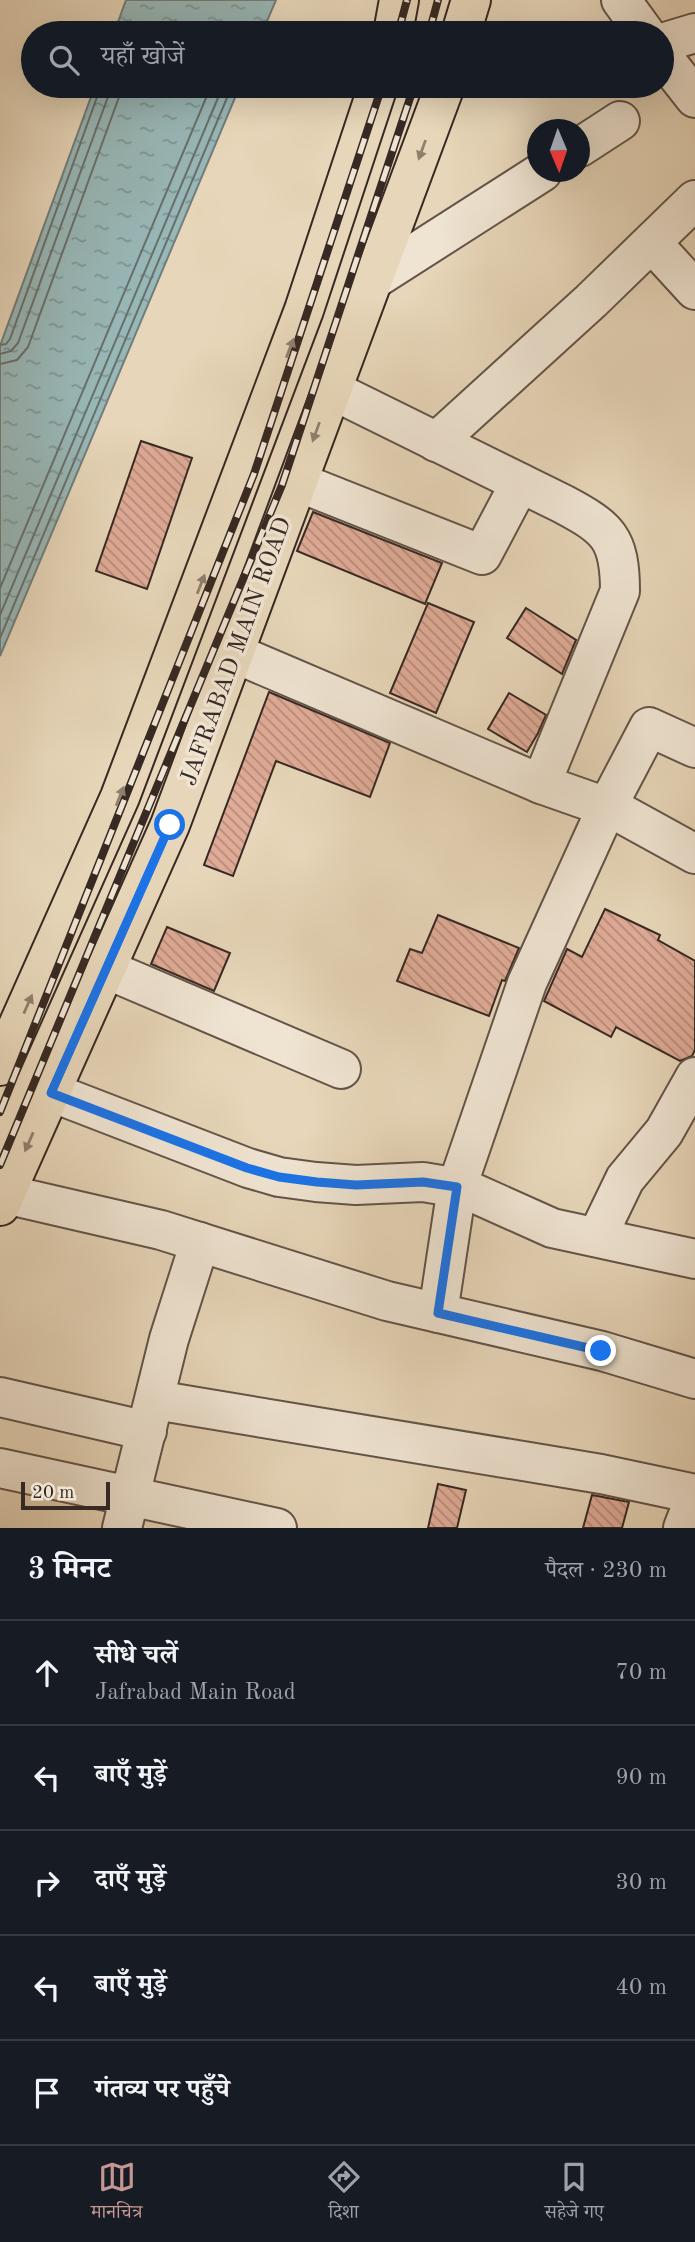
<!DOCTYPE html>
<html lang="hi">
<head>
<meta charset="utf-8">
<style>
	body { margin:0; font-family:"Old Standard TT","Noto Serif Devanagari",serif; background:#242831; color:#f1f3f6 }
	.compass { position:absolute; left:527px; top:119px; width:63px; height:63px; border-radius:50%; background:#171b24; box-shadow:0 7px 28px #0002; rotate:178deg }
	.scale { position:absolute; left:21px; bottom:18px; width:89px; box-sizing:border-box; padding-left:7px; border:4px solid #372923; border-top:0; font-size:19px; line-height:24px; white-space:nowrap; color:#372923; -webkit-text-stroke:5px #efe4d2; paint-order:stroke }
	.stop { position:absolute; width:21px; height:21px; margin:-16px; border:5px solid #1a73e8; border-radius:50%; background:#fff }
	.stop.end { background:#1a73e8; border-color:#fff; box-shadow:0 2px 7px #0008 }
	.list { margin:0; padding:0; list-style:none }
	h2 { display:flex; justify-content:space-between; align-items:center; height:91px; margin:0; padding:0 28px; font-size:30px }
	h2 small { font-size:23px; font-weight:400; color:#9ea1a6 }
	.list li { display:grid; grid-template-columns:46px 1fr auto; gap:21px; align-items:center; box-sizing:border-box; height:105px; padding:0 28px; border-top:2px solid #363941 }
	.list b { display:block; font-size:26px; white-space:nowrap }
	.list p { margin:0; font-size:23px; white-space:nowrap; color:#9ea1a6 }
	.list em { font-size:23px; font-style:normal; color:#9ea1a6 }
	.icon { flex:none; width:38px; height:38px; fill:none; stroke:currentColor; stroke-width:2; stroke-linecap:round; stroke-linejoin:round }
	.map { position:relative; flex:none; width:695px; height:1528px; overflow:hidden }
	.search { position:absolute; background:#171b24; box-shadow:0 7px 28px #0002; left:21px; right:21px; top:21px; height:77px; display:flex; align-items:center; gap:18px; box-sizing:border-box; padding:0 24px; border-radius:38px; color:#9ea1a6; font-size:26px }
	.sheet { height:616px; background:#171b24 }
	nav { display:flex; justify-content:space-around; align-items:center; box-sizing:border-box; height:98px; border-top:2px solid #363941; background:#171b24; font-size:19px; color:#9ea1a6 }
	nav a { display:grid; justify-items:center; gap:4px }
	nav .on { color:#c59692 }
	.map>svg:first-child { display:block }
	.water { fill:url(#water-ripples); stroke:#717e7c; stroke-width:2 }
	.lines { fill:none; stroke-linecap:round; stroke-linejoin:round }
	.shore { stroke:#68706d; stroke-width:2 }
	.building { fill:url(#building-back-hatch); stroke:#372923; stroke-width:2 }
	.minor-casing { stroke:#635448; stroke-width:42 }
	.major-casing { stroke:#372923; stroke-width:42 }
	.minor { stroke:#efe4d2; stroke-width:38 }
	.major { stroke:#e7d6b9; stroke-width:38 }
	.rail-casing { stroke:#372923; stroke-width:8 }
	.rail { stroke:#efe4d2; stroke-width:5; stroke-dasharray:16; stroke-linecap:butt }
	.oneway { fill:#8f806e }
	.route { stroke:#1a73e8; stroke-width:9 }
	.labels { text-anchor:middle; stroke-width:7; stroke-linejoin:round; paint-order:stroke }
	.street-label { font-size:24px; fill:#372923; stroke:#efe4d2 }
</style>
</head>
<body>
<div class="map">
<svg width="695" height="1528" viewBox="0 0 695 1528">
	<defs>
		<pattern id="water-ripples" width="26" height="14" patternUnits="userSpaceOnUse" patternTransform="scale(1.75)"><rect width="26" height="14" fill="#98b7b7"/><path d="M2 4q2-2 4 0t4 0M15 11q2-2 4 0t4 0" fill="none" stroke="#7d9594"/></pattern>
		<pattern id="building-back-hatch" width="6" height="6" patternUnits="userSpaceOnUse" patternTransform="scale(1.75)"><rect width="6" height="6" fill="#e0ab97"/><path d="M-1 5l2 2M0 0l6 6M5-1l2 2" fill="none" stroke="#b68b7b"/></pattern>
	</defs>
	<rect width="100%" height="100%" fill="#e7d6b9"/>
	<filter id="stains"><feTurbulence type="fractalNoise" baseFrequency=".00286" numOctaves="4"/><feColorMatrix values="0 0 0 0 .2 0 0 0 0 .09 0 0 0 0 .02 0 0 0 .5 -.17"/></filter>
	<radialGradient id="worn" r=".72"><stop offset=".6" stop-color="#630" stop-opacity="0"/><stop offset="1" stop-color="#630" stop-opacity=".3"/></radialGradient>
	<g class="water">
		<path d="M 126,0 L 276,0 L 262,33 L 114,33 Z"/>
		<path d="M 95,86 L 240,86 L 0,656 L 0,346 Z"/>
	</g>
	<g class="lines">
		<g class="shore">
			<path d="M 0,345 L 6,344 L 10,339 L 101,86"/>
			<path d="M 0,354 L 11,351 L 18,343 L 109,94 L 110,86"/>
			<path d="M 0,364 L 17,360 L 28,347 L 119,97 L 120,86"/>
			<path d="M 0,588 L 211,86"/>
			<path d="M 0,615 L 223,86"/>
			<path d="M 0,638 L 232,86"/>
		</g>
	</g>
	<g class="building">
		<path d="M 141,441 L 192,458 L 147,589 L 96,571 Z"/>
		<path d="M 313,512 L 442,563 L 425,604 L 297,551 Z"/>
		<path d="M 428,603 L 474,622 L 436,713 L 390,693 Z"/>
		<path d="M 526,608 L 576,640 L 562,674 L 507,638 Z"/>
		<path d="M 269,692 L 390,743 L 370,797 L 276,761 L 233,876 L 204,865 Z"/>
		<path d="M 509,693 L 546,715 L 538,733 L 527,752 L 488,729 Z"/>
		<path d="M 605,909 L 660,935 L 658,940 L 695,961 L 695,1050 L 692,1056 L 680,1061 L 616,1027 L 611,1037 L 544,1001 L 567,949 L 582,957 Z"/>
		<path d="M 438,915 L 519,948 L 505,981 L 502,980 L 489,1016 L 397,981 L 410,949 L 422,953 Z"/>
		<path d="M 167,927 L 230,953 L 214,991 L 151,964 Z"/>
		<path d="M 438,1484 L 466,1490 L 457,1528 L 428,1528 Z"/>
		<path d="M 592,1495 L 629,1502 L 622,1528 L 583,1528 Z"/>
	</g>
	<g class="lines">
		<g class="minor-casing">
			<g id="minor">
				<path d="M 621,0 L 645,33"/>
				<path d="M 662,43 L 695,33"/>
				<path d="M 662,56 L 695,98"/>
				<path d="M 580,147 L 620,121"/>
				<path d="M 652,243 L 695,290"/>
				<path d="M 373,280 L 542,172"/>
				<path d="M 332,390 L 563,504 C 608,528 620,538 620,591 L 541,784"/>
				<path d="M 436,442 L 591,301 L 695,200"/>
				<path d="M 298,482 L 482,555 L 520,483"/>
				<path d="M 234,653 L 541,784 L 615,810 L 695,854"/>
				<path d="M 106,969 L 341,1069"/>
				<path d="M 51,1092 L 248,1168 L 279,1177 L 316,1182 L 356,1185 L 423,1182 L 465,1189 L 552,1228 L 695,1259"/>
				<path d="M 5,1194 L 161,1230 L 387,1301 L 602,1351 L 695,1379"/>
				<path d="M 597,1237 L 625,1179 L 664,1132 L 695,1077"/>
				<path d="M 438,1313 L 457,1187 L 527,983 L 607,807 L 649,727 L 695,748"/>
				<path d="M 0,1397 L 147,1431"/>
				<path d="M 155,1400 L 601,1474 L 695,1494"/>
				<path d="M 0,1468 L 277,1528"/>
				<path d="M 122,1528 L 169,1339 L 200,1242"/>
				<path d="M 683,1528 L 695,1497"/>
			</g>
		</g>
		<g class="major-casing">
			<g id="major">
				<path d="M 393,33 L 399,0"/>
				<path d="M 461,33 L 471,0"/>
				<path d="M 0,1066 L 120,797 L 304,310 L 378,86"/>
				<path d="M 0,1206 L 170,825 L 445,86"/>
			</g>
		</g>
		<use href="#minor" class="minor"/>
		<use href="#major" class="major"/>
		<g class="rail-casing">
			<g id="rail">
				<path d="M 398,33 L 407,0"/>
				<path d="M 429,33 L 438,0"/>
				<path d="M 0,1112 L 254,474 L 382,86"/>
				<path d="M 0,1165 L 282,485 L 414,86"/>
			</g>
		</g>
		<use href="#rail" class="rail"/>
	</g>
	<defs><path id="oneway-solid" d="M-6-.8H1V-3.2L6.5 0L1 3.2V.8H-6Z" transform="scale(1.75)"/></defs>
	<g class="oneway">
		<use href="#oneway-solid" transform="translate(422 150) rotate(110)"/>
		<use href="#oneway-solid" transform="translate(290 348) rotate(-69)"/>
		<use href="#oneway-solid" transform="translate(316 432) rotate(110)"/>
		<use href="#oneway-solid" transform="translate(201 584) rotate(-69)"/>
		<use href="#oneway-solid" transform="translate(120 796) rotate(-68)"/>
		<use href="#oneway-solid" transform="translate(28 1004) rotate(-66)"/>
		<use href="#oneway-solid" transform="translate(29 1142) rotate(114)"/>
	</g>
	<g class="lines">
		<path class="route" d="M 170,825 L 51,1093 L 247,1168 L 279,1177 L 317,1182 L 356,1185 L 423,1182 L 457,1187 L 438,1313 L 601,1351"/>
	</g>
	<g class="labels">
		<g class="street-label">
			<text transform="translate(235 651) rotate(-70)" y="8">JAFRABAD MAIN ROAD</text>
		</g>
	</g>
	<rect width="100%" height="100%" filter="url(#stains)"/>
	<rect width="100%" height="100%" fill="url(#worn)"/>
</svg>
<svg class="compass" viewBox="-18 -18 36 36"><path d="M0-13l5 13h-10z" fill="#e53935"/><path d="M0 13l5-13h-10z" fill="#9ea1a6"/></svg>
<div class="scale">20 m</div>
<div class="stop" style="left:170px;top:825px"></div>
<div class="stop end" style="left:601px;top:1351px"></div>
<div class="search"><svg class="icon" aria-label="search" viewBox="0 0 24 24"><circle cx="10" cy="10" r="6"/><path d="M15 15l6 6"/></svg>यहाँ खोजें</div>
</div>
<section class="sheet">
<h2>3 मिनट<small>पैदल · 230 m</small></h2>
<ul class="list">
<li><svg class="icon" aria-label="ahead" viewBox="0 0 24 24"><path d="M12 20V5M6 11l6-6 6 6"/></svg><div><b>सीधे चलें</b><p>Jafrabad Main Road</p></div><em>70 m</em></li>
<li><svg class="icon" aria-label="left" viewBox="0 0 24 24"><path d="M17 20v-9H6M10 6l-5 5 5 5"/></svg><div><b>बाएँ मुड़ें</b></div><em>90 m</em></li>
<li><svg class="icon" aria-label="right" viewBox="0 0 24 24"><path d="M7 20v-9h11M14 6l5 5-5 5"/></svg><div><b>दाएँ मुड़ें</b></div><em>30 m</em></li>
<li><svg class="icon" aria-label="left" viewBox="0 0 24 24"><path d="M17 20v-9H6M10 6l-5 5 5 5"/></svg><div><b>बाएँ मुड़ें</b></div><em>40 m</em></li>
<li><svg class="icon" aria-label="arrive" viewBox="0 0 24 24"><path d="M6 21V4h12l-3 4 3 4H6"/></svg><div><b>गंतव्य पर पहुँचे</b></div></li>
</ul>
</section>
<nav>
<a class="on"><svg class="icon" aria-label="map" viewBox="0 0 24 24"><path d="M3 6l6-2 6 2 6-2v14l-6 2-6-2-6 2zM9 4v14M15 6v14"/></svg>मानचित्र</a>
<a><svg class="icon" aria-label="directions" viewBox="0 0 24 24"><path d="M12 3l9 9-9 9-9-9zM9 14v-3h6M13 9l2 2-2 2"/></svg>दिशा</a>
<a><svg class="icon" aria-label="saved" viewBox="0 0 24 24"><path d="M7 4h10v16l-5-4-5 4z"/></svg>सहेजे गए</a>
</nav>
</body>
</html>
